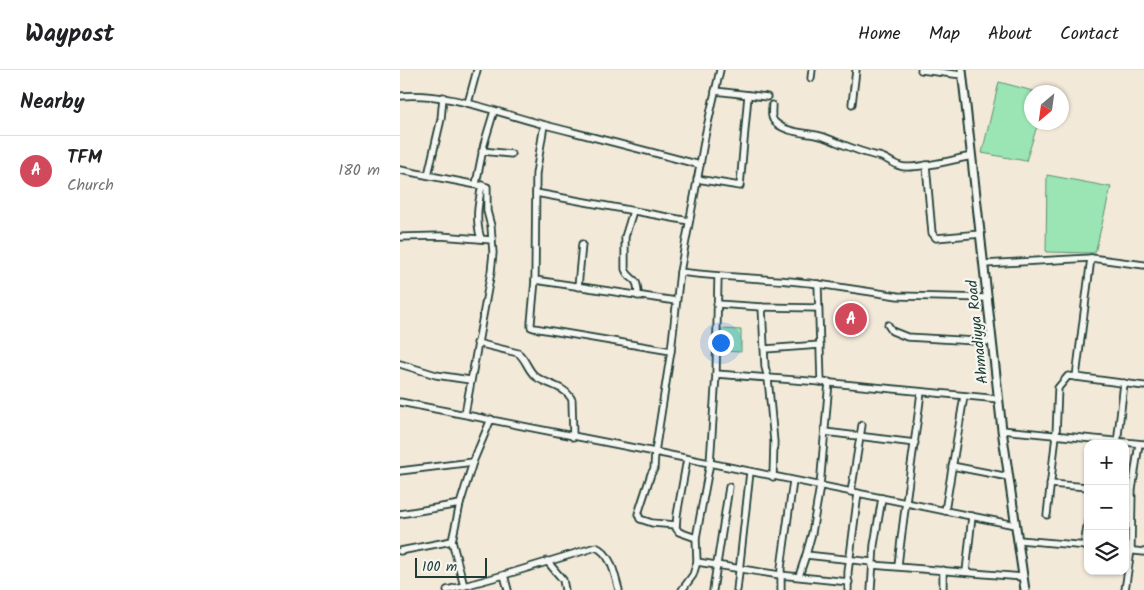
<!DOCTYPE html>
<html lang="en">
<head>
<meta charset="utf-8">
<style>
	body { margin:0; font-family:Kalam,sans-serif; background:#f2f2f2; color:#202124 }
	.controls { position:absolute; right:15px; bottom:15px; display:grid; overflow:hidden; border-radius:10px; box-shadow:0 1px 4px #0004 }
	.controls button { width:45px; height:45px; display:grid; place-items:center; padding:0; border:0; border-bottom:1px solid #e0e0e0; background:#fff; color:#202124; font:25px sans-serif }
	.compass { position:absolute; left:624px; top:15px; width:45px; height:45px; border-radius:50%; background:#fff; box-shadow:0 1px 4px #0004; rotate:209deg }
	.scale { position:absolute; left:15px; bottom:12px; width:72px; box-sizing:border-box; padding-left:5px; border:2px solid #1f3d34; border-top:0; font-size:14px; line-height:18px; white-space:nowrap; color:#1f3d34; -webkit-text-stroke:4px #f6f6f2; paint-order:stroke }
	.you { position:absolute; left:320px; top:272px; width:18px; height:18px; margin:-12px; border:4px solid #fff; border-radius:50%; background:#1a73e8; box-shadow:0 0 0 8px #1a73e833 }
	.badge { display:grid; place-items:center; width:32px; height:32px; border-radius:50%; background:#d1495b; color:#fff; font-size:16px; font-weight:700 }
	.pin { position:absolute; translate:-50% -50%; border:2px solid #fff; box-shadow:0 1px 5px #0006 }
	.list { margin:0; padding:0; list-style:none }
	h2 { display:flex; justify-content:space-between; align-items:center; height:65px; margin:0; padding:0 20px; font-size:21px }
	h2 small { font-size:16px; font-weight:400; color:#757577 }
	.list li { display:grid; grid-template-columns:32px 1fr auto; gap:15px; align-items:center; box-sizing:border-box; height:70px; padding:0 20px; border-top:1px solid #e0e0e0 }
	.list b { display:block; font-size:19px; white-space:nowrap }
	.list p { margin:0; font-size:16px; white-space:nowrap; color:#757577 }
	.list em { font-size:16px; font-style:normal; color:#757577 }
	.icon { flex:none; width:28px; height:28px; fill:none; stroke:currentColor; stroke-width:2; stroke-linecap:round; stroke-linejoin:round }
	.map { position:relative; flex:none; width:744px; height:520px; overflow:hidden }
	header { display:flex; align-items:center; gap:30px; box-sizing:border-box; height:70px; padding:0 25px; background:#fff; border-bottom:1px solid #e0e0e0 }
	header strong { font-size:24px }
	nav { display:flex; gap:28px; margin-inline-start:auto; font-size:18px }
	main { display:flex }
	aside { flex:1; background:#fff }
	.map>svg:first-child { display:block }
	.green { fill:#9be4b3; stroke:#5d9074 }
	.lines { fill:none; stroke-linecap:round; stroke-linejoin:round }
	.minor-casing { stroke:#1f3d34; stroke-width:9 }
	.tertiary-casing { stroke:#1f3d34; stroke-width:11 }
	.minor { stroke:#f6f6f2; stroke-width:5.5 }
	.tertiary { stroke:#f6f6f2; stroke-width:7 }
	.labels { text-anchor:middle; stroke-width:4.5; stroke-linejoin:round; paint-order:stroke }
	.street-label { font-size:15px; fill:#1f3d34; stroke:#f6f6f2 }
</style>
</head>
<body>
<header>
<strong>Waypost</strong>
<nav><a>Home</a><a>Map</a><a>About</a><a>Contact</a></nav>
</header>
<main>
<aside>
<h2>Nearby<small></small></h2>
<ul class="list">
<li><span class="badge">A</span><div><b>TFM</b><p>Church</p></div><em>180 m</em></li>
</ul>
</aside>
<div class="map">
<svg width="744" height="520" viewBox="0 0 744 520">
	<rect width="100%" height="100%" fill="#f3e9d9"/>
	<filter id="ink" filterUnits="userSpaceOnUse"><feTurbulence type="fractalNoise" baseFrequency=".02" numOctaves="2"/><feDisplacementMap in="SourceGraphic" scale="10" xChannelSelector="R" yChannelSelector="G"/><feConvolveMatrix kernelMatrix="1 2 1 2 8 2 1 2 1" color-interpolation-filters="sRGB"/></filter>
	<g filter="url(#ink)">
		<g class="green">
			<path d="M 599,12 L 637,22 L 632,22 L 632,52 L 638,53 L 626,91 L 582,83 Z"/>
			<path d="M 647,105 L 711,117 L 695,183 L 646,182 Z"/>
			<path d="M 321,259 L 341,260 L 341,282 L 321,281 Z"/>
		</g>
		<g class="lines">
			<g class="minor-casing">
				<g id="minor">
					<path d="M 521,0 L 562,5"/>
					<path d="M 411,8 L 412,0"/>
					<path d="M 315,21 L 367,27"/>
					<path d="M 0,26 C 50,22 97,43 145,55 C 196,68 248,81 300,95 L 280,202 L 271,281 L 255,382 L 254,399 L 251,404 L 238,444 L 240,449 L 252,453 L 276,455"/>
					<path d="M 68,33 L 77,0"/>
					<path d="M 452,34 L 456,0"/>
					<path d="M 372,35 C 372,42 370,48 376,53 C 389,64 408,62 424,67 C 442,74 459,82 478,86 C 489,88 496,98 507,97 C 528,97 551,90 572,86"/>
					<path d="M 144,55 L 136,104 L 135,210 L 276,231"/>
					<path d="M 82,81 L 111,84"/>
					<path d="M 300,95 L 305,66 L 320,0"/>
					<path d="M 526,95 L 532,163 L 536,168 L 581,164"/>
					<path d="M 0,100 L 87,117 L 87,141 L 91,156 L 92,170"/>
					<path d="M 28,105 L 41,49 L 43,27"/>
					<path d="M 297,109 L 340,116 L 348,25"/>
					<path d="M 76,114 L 84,74 L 94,41"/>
					<path d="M 136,123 L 289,151"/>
					<path d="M 233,141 L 225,167 L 225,199 C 230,213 238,203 238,226"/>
					<path d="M 0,167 L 40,166 L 92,170 L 93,183 L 91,202 L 65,344"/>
					<path d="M 81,169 C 75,150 78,135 82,115"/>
					<path d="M 691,188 L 676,307 L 744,316"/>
					<path d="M 584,194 L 691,188 L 744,195"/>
					<path d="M 280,202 C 326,208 372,208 418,214 L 421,312 L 599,329"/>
					<path d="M 135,210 L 131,253 L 131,257 L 134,258 L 271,281"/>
					<path d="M 418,214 L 498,226 L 588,228"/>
					<path d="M 178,217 L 182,174"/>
					<path d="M 317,234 L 362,237 L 418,238"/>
					<path d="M 362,237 L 365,297 L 368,308 L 374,372 L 373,407"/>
					<path d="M 488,255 L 492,261 L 507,267 L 592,272"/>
					<path d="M 77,273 L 118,283 C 126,289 127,299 135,306 C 146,315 165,315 172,330 L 173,367"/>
					<path d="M 365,279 L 420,275"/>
					<path d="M 0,294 L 36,305 L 70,310"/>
					<path d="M 316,304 L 421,312"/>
					<path d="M 0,332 L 255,382 L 615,455"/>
					<path d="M 602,360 L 744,374"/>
					<path d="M 425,362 L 515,373"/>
					<path d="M 717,374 L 724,313"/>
					<path d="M 287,389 L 277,445 L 276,458 L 279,462 L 296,468"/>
					<path d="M 552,396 L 609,407"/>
					<path d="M 0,401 L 73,392"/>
					<path d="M 650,414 L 688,417"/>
					<path d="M 451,422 L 462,355"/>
					<path d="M 545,441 L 564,326"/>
					<path d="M 0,444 L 60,434"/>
					<path d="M 647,445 L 656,365 L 658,318 L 668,306 L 676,307"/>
					<path d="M 619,470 L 688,476"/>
					<path d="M 52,471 L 60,434 L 73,392 L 91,349"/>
					<path d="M 684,476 L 688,450"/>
					<path d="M 725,480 L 744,482"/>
					<path d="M 0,481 L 52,471 L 64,516 L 47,520"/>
					<path d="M 406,485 L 412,463 L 420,416 L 429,312"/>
					<path d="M 147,491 L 163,510 L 165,520"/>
					<path d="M 297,492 L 296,468 L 310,393 L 316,304 L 318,207"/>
					<path d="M 472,495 L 623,507"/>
					<path d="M 498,496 C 504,438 514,380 521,322"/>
					<path d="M 566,502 L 572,446"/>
					<path d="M 104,505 L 108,520"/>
					<path d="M 399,506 L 406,485 L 472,492"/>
					<path d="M 64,516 L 104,505 L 196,477 C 212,485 214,503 219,520"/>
					<path d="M 282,520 L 293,505 L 297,492 L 380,505 L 449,512"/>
					<path d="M 313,520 L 329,417"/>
					<path d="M 337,520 L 350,402"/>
					<path d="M 381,520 L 381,498 L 393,411"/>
					<path d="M 448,520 L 448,502 L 458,423"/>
					<path d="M 471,520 L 474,475 L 482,428"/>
					<path d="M 543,520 L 543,500"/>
					<path d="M 725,520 L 731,480 L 732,420 L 739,374"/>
				</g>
			</g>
			<g class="tertiary-casing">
				<path id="tertiary" d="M 562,0 L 602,360 L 625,520"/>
			</g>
			<use href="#minor" class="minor"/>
			<use href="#tertiary" class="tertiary"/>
		</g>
	</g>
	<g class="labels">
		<g class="street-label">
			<text transform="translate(577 262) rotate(-96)" y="5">Ahmadiyya Road</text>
		</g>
	</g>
</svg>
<div class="controls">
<button>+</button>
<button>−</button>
<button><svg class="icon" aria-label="layers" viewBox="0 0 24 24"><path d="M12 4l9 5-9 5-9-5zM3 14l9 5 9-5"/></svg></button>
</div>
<svg class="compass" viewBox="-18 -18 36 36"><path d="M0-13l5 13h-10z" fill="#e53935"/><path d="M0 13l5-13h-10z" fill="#757577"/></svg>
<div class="scale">100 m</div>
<div class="you"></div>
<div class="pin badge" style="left:451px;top:249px">A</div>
</div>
</main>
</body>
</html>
